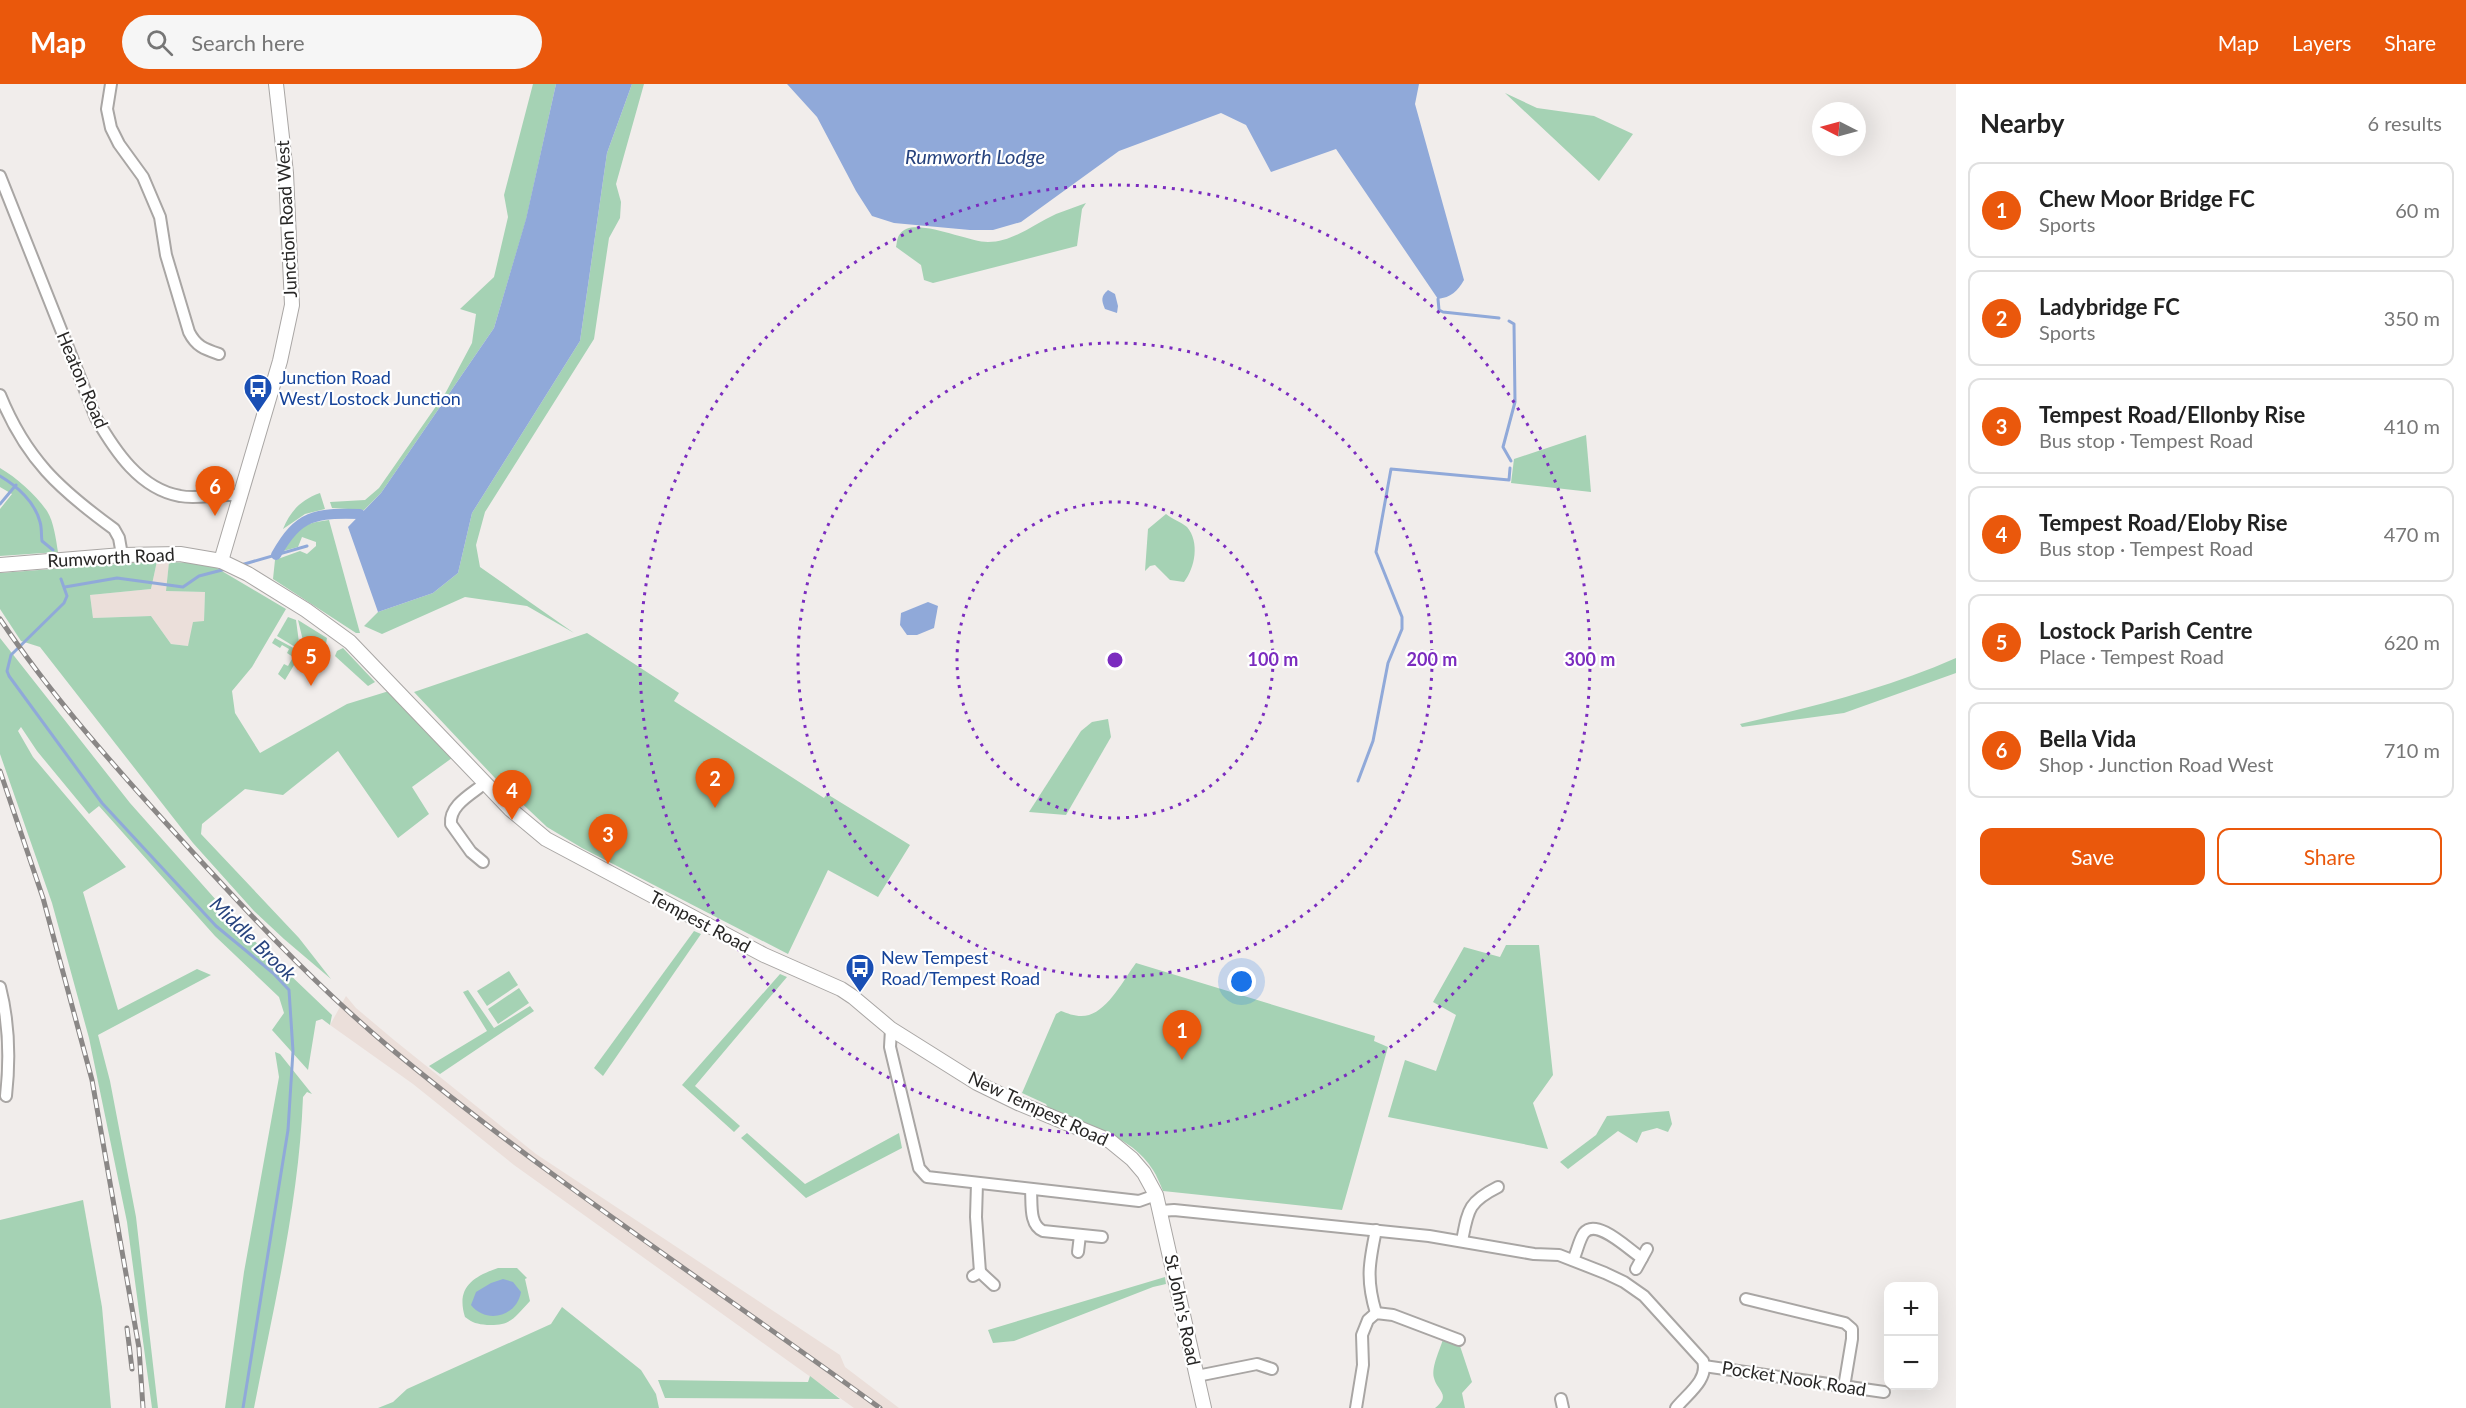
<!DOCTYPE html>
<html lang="en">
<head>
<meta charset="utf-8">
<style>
	body { margin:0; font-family:Lato,sans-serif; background:#f6f6f6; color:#222 }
	.controls { position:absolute; right:18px; bottom:18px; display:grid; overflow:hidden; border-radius:12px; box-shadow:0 6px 24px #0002 }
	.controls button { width:54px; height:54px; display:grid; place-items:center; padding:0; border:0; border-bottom:2px solid #e0e0e0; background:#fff; color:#222; font:30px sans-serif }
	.compass { position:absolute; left:1812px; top:18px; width:54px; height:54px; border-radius:50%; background:#fff; box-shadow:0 6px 24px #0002; rotate:276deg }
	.you { position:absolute; left:1242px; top:898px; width:21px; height:21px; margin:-15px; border:4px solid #fff; border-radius:50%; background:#1a73e8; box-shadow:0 0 0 9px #1a73e833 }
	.badge { display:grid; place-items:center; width:39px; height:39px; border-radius:50%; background:#ea580c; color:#fff; font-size:20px; font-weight:700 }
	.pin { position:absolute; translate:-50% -50px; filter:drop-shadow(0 2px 3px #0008) }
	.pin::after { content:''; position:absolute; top:32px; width:21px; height:18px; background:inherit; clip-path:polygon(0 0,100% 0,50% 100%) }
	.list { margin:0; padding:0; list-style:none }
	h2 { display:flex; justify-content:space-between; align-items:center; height:78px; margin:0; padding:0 24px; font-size:26px }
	h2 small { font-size:20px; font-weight:400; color:#767676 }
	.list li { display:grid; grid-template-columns:39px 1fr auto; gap:18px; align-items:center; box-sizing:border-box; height:96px; margin:0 12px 12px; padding:0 12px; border:2px solid #e0e0e0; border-radius:12px }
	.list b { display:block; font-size:22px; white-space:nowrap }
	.list p { margin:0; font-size:20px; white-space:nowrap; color:#767676 }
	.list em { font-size:20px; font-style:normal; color:#767676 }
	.actions { display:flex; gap:12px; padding:18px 24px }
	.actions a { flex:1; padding:14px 0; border:2px solid #ea580c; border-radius:12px; text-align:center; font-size:21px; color:#ea580c }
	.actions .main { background:#ea580c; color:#fff }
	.icon { flex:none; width:33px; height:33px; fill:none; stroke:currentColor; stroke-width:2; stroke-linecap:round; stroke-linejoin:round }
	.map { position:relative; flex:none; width:1956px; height:1324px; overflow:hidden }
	header { display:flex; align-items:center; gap:36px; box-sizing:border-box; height:84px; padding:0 30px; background:#ea580c; color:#fff }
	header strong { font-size:28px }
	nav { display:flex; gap:33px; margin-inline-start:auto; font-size:21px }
	.search { width:420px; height:54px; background:#f6f6f6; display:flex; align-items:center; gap:15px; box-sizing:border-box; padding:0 21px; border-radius:33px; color:#767676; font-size:22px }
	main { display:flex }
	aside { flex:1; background:#fff }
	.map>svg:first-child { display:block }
	.built { fill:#ebdfda }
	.green { fill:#a5d2b4 }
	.water { fill:#90a9d9 }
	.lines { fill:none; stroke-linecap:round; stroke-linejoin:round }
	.stream { stroke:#90a9d9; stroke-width:3 }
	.canal { stroke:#90a9d9; stroke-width:10 }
	.minor-casing { stroke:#a9a6a4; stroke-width:14 }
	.tertiary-casing { stroke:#a9a6a4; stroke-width:16 }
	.minor { stroke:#fff; stroke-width:10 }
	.tertiary { stroke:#fff; stroke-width:14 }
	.rail-casing { stroke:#8a8786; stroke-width:5 }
	.rail { stroke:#fff; stroke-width:3; stroke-dasharray:9; stroke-linecap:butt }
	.ring { fill:none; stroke:#7b2cbf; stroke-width:3; stroke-dasharray:3 6 }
	.labels { text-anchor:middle; stroke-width:4.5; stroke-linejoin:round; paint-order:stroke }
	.street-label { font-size:18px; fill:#272625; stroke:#fff }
	.transit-label { font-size:18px; fill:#164399; stroke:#fff; text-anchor:start }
	.water-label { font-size:20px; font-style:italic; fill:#27437e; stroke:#fff }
	.centre { fill:#7b2cbf; stroke:#fff; stroke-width:3 }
	.ring-label { font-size:18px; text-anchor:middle; font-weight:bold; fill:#7b2cbf; stroke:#fff; stroke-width:4.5; stroke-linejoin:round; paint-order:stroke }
</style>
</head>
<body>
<header>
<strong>Map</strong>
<div class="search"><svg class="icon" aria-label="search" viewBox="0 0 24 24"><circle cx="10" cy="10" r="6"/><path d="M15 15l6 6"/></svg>Search here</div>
<nav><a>Map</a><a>Layers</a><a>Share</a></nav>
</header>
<main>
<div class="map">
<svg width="1956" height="1324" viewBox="0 0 1956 1324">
	<rect width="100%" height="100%" fill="#f1edeb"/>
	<g class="built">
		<path d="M 157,477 L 169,478 L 166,507 L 205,508 L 204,538 L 188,562 L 171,560 L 151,532 L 93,534 L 90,511 L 151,505 Z"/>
		<path d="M 346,912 L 356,924 L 394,956 L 536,1070 L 840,1271 L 845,1283 L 899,1324 L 854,1324 L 514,1081 L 413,1000 L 330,941 Z"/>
	</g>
	<g class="green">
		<path d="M 533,0 L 556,0 L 526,136 L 494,244 L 381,409 L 364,426 L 332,424 L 330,418 L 365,416 L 379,404 L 446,308 L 472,259 L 476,230 L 460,225 L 494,193 L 508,133 L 504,111 Z"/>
		<path d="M 632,0 L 644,0 L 616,100 L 621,118 L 620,134 L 609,154 L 594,255 L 485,428 L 476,461 L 480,483 L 574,549 L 527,522 L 465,513 L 382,550 L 364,542 L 378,528 L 433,509 L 458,489 L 472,429 L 580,257 L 607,69 Z"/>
		<path d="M 1505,9 L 1537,24 L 1594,32 L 1633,50 L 1599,97 Z"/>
		<path d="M 1086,119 L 1082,125 L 1077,162 L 933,199 L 924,196 L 921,181 L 896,163 C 897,159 897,153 900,150 C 912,131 967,158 988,158 C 1013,158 1034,140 1056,130 C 1066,126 1076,123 1086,119 Z"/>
		<path d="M 1586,351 L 1591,408 L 1511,399 L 1514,375 Z"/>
		<path d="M 0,384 C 17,394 35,410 47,427 C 54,438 56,456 58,468 L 0,472 L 0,425 L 12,410 L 0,403 Z"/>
		<path d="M 320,409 L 325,425 L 305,430 L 283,445 C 291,426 301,416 320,409 Z"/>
		<path d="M 1166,430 C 1172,435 1181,438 1187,443 C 1200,458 1195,484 1184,498 L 1170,496 L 1155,481 L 1150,482 L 1145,487 L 1148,445 Z"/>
		<path d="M 329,436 L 360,549 L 356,549 L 273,495 L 275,476 L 300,467 L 307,470 L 316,462 L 316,458 L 302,453 L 298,463 L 283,467 C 297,443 300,440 329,436 Z"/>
		<path d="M 157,477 L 151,505 L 90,511 L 93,534 L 151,532 L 171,560 L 188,562 L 193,538 L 204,537 L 205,508 L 166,507 L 169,478 L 196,479 L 215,483 L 286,525 L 252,583 L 232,607 L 235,629 L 260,669 L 347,620 L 389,607 L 452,674 L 412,703 L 429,730 L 398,754 L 338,667 L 283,711 L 245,705 L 202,740 L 201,750 L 299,854 L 331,895 L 284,855 L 254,827 L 193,759 L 40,563 L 21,557 L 0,525 L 0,489 Z"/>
		<path d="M 288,533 L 296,536 L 300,566 L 277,552 Z"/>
		<path d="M 298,536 L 327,554 L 326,560 L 319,555 L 313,565 L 305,565 Z"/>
		<path d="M 587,549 L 679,609 L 674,617 L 824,714 L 827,710 L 910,761 L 878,813 L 828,786 L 788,870 L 582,764 L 547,743 L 495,694 L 414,608 Z"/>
		<path d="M 0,554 L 130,719 L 240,843 L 332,931 L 330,941 L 322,935 L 316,937 L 308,986 L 272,946 L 284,929 L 279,913 L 215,852 L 99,722 L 89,730 L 37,667 L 21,643 L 18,647 L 33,673 L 126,783 L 83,808 L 118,926 L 197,885 L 211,891 L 98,951 L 110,997 L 136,1133 L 158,1324 L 152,1324 L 127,1138 L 89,954 L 52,819 L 0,670 Z"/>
		<path d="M 275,554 L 299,567 L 300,571 L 285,596 L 278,590 L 284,580 L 288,582 L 293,573 L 287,569 L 289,565 L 282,561 L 280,564 L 272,559 Z"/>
		<path d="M 343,564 L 375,598 L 368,602 L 335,572 L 337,567 Z"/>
		<path d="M 1956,574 L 1956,589 L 1844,629 L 1742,643 L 1740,640 C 1814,622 1886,605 1956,574 Z"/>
		<path d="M 1108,635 L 1111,653 L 1066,731 L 1029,728 L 1081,647 L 1092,638 Z"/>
		<path d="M 694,847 L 701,850 L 603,992 L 594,984 Z"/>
		<path d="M 1506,861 L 1539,861 L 1553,991 L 1533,1019 L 1548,1065 L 1388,1033 L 1405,976 L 1436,987 L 1456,931 L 1433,918 L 1464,863 L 1500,873 Z"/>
		<path d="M 1136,879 L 1375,952 L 1374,957 L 1388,963 L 1342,1126 L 1163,1107 C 1160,1100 1157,1092 1153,1086 C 1132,1051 1084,1040 1049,1026 L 1046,1020 L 1022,1009 L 1056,930 L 1061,927 C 1069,930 1079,934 1089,931 C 1109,925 1124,895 1136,879 Z"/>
		<path d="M 509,887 L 518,901 L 487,922 L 477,907 Z"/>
		<path d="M 780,890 L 787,893 L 695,1002 L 740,1042 L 734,1048 L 682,1001 Z"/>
		<path d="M 519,904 L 529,919 L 498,940 L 488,925 Z"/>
		<path d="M 468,906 L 494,944 L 530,922 L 534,927 L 440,990 L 429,982 L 487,947 L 463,908 Z"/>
		<path d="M 275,968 L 280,970 L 312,1010 L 307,1008 L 303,1013 C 299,1118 274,1221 254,1324 L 225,1324 L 244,1188 L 279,993 Z"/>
		<path d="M 1669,1027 L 1672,1040 L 1668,1048 L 1657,1044 L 1642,1048 L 1637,1059 L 1618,1047 L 1568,1085 L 1560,1078 L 1596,1051 L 1607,1032 Z"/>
		<path d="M 747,1049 L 805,1100 L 899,1049 L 902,1064 L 806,1114 L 741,1054 Z"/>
		<path d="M 83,1116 L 102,1223 L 111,1324 L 0,1324 L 0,1136 Z"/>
		<path d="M 498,1184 L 517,1184 L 527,1194 L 525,1195 L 530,1217 C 514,1234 511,1242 487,1241 C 477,1240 473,1239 465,1233 C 456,1204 472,1193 498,1184 Z"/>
		<path d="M 1165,1193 L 1166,1200 L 1153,1203 L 1014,1257 L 993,1259 L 988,1246 Z"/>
		<path d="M 562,1223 L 641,1286 L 656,1310 L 659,1324 L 378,1324 L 393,1318 L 407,1305 L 551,1240 Z"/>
		<path d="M 1443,1255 L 1460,1262 L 1472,1298 L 1462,1309 L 1465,1324 L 1435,1324 C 1452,1311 1437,1307 1434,1294 C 1431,1283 1440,1266 1443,1255 Z"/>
		<path d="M 810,1292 L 840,1315 L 665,1314 L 658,1296 L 808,1298 Z"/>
	</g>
	<g class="water">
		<path d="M 556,0 L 632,0 L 607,69 L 580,257 L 472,429 L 458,489 L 433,509 L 378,528 L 348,443 L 381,409 L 494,244 L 526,135 Z"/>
		<path d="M 787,0 L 1419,0 L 1415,20 L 1464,196 C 1457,208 1451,213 1438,215 L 1336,65 L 1271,88 L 1246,41 L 1221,29 L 1119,67 L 1021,138 L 993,146 L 970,146 L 894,139 L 872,132 L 856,107 L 817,33 Z"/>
		<path d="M 1108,206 L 1115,210 L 1118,222 L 1117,229 L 1105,225 C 1101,216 1101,212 1108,206 Z"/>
		<path d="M 928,518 L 938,522 L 934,544 L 917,551 L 907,551 L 900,541 L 901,529 Z"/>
		<path d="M 503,1195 L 513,1198 L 521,1208 C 517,1232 487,1241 471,1221 L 476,1208 L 491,1199 Z"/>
	</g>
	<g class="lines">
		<g class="stream">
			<path d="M 1438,215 L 1439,226 L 1443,228 L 1499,234"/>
			<path d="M 1509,237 L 1514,240 L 1515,318 L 1503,363 L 1511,377"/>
			<path d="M 0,392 C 17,402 35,418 40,438 C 42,444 41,451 42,457 L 53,466"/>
			<path d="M 0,420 L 16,401"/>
			<path d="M 241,481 L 307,462"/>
			<path d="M 61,495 L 67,512 L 64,519 L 11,571 L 7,587 L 9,592 L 102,719 L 216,842 L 273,889 L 289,906 L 293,967 L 288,1046 L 243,1324"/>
			<path d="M 65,503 L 117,494 L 183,503 L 199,492 L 226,485"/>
			<path d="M 1358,697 L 1373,657 L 1388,579 L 1402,545 L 1402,533 L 1376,468 L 1391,385 L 1509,396 L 1510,384"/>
		</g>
		<path class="canal" d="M 276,471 C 299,430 315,429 360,430"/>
		<g class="minor-casing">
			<g id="minor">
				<path d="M 111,0 L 107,25 L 111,44 L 119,60 L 143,93 L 160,133 L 166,171 L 189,248 C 196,262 204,265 219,270"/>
				<path d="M 0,92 L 96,334 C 115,367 140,405 180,412 C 200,416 220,408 241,412"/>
				<path d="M 0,311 C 26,375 59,405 114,445 L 119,454 L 122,471"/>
				<path d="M 483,778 L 471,768 L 451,740 C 449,721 472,710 485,699"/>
				<path d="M 0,903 C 9,938 10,976 6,1012"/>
				<path d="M 891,945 L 890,963 L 919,1084 L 927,1093 L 1139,1117 L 1156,1111"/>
				<path d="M 977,1099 L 976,1133 L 980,1188"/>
				<path d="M 1031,1106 C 1032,1120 1029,1141 1043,1147 L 1102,1153"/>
				<path d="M 1161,1127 L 1174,1126 L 1429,1152 L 1534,1170 L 1559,1171 L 1605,1189 L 1624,1198 L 1644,1212 L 1703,1277 C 1709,1296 1686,1311 1676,1324"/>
				<path d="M 1376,1146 C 1369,1179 1366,1196 1376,1229"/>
				<path d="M 1462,1157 C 1468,1126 1468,1118 1498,1103"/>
				<path d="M 1078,1168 L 1080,1151"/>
				<path d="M 1573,1176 C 1577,1168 1579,1156 1584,1149 C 1597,1133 1630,1167 1642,1174"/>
				<path d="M 1636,1185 L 1647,1165"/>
				<path d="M 973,1192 L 980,1188 L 994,1201"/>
				<path d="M 1746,1215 L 1845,1239 L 1852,1245 L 1852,1255 L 1844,1303"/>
				<path d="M 1704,1282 L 1884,1308"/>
				<path d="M 1197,1292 L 1257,1280 L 1272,1285"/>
				<path d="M 1561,1315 L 1563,1324"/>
				<path d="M 1356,1324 L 1363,1281 L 1362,1251 L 1368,1236 L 1376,1229 L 1393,1231 L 1459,1256"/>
			</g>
		</g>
		<g class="tertiary-casing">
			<g id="tertiary">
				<path d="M 221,477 L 280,277 L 292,221 L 286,89 L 276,0"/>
				<path d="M 0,481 L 122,471 L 180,470 L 221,477 L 248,490 L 306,526 L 350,558 L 510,725 L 546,755 L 764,871 L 841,905 L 853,913 L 891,945 L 977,999 L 1018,1019 L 1110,1057 L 1132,1075 L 1144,1089 L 1156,1111 L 1204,1324"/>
			</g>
		</g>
		<use href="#minor" class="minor"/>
		<use href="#tertiary" class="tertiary"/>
		<g class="rail-casing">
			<g id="rail">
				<path d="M 0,535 C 48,607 107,674 166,739 C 237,817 308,895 389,963 C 545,1093 716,1204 880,1324"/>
				<path d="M 0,687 L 43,814 L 92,996 L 139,1264 L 143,1324"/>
				<path d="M 127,1244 L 132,1285"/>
			</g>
		</g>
		<use href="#rail" class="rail"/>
	</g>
	<g class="ring">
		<circle cx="1115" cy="576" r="158"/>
		<circle cx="1115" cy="576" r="317"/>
		<circle cx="1115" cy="576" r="475"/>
	</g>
	<defs>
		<g id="bus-pin" transform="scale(1.5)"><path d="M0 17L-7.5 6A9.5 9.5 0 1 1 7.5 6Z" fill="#1a4fb4" stroke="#fff"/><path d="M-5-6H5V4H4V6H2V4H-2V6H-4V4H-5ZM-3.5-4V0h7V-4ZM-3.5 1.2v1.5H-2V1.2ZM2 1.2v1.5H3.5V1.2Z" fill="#fff"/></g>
	</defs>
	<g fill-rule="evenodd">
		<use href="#bus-pin" x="258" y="304"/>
		<use href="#bus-pin" x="860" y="884"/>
	</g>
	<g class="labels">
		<g class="street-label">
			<text transform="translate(287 135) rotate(-93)" y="6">Junction Road West</text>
			<text transform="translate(82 296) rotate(67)" y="6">Heaton Road</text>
			<text transform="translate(111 474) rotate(-3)" y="6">Rumworth Road</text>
			<text transform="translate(700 838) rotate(28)" y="6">Tempest Road</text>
			<text transform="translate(1038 1025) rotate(25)" y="6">New Tempest Road</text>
			<text transform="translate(1182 1226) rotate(78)" y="6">St John's Road</text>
			<text transform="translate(1794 1295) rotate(9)" y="6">Pocket Nook Road</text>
		</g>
		<g class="transit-label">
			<text x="279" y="300">Junction Road<tspan x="279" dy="21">West/Lostock Junction</tspan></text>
			<text x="881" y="880">New Tempest<tspan x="881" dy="21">Road/Tempest Road</tspan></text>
		</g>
		<g class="water-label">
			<text x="975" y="80">Rumworth Lodge</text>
			<text transform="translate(253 855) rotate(44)" y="7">Middle Brook</text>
		</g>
	</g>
	<circle cx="1115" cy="576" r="9" class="centre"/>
	<g class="ring-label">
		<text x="1273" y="582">100 m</text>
		<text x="1432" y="582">200 m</text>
		<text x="1590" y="582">300 m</text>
	</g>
</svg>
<div class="controls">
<button>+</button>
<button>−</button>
</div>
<svg class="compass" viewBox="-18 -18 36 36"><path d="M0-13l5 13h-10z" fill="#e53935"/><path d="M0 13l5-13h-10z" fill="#767676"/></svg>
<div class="you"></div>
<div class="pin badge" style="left:1182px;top:976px">1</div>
<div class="pin badge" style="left:715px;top:724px">2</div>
<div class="pin badge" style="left:608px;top:780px">3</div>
<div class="pin badge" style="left:512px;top:736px">4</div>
<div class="pin badge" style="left:311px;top:602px">5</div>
<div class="pin badge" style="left:215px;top:432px">6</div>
</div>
<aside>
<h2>Nearby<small>6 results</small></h2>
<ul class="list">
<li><span class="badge">1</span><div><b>Chew Moor Bridge FC</b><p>Sports</p></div><em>60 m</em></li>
<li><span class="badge">2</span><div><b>Ladybridge FC</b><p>Sports</p></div><em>350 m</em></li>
<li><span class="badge">3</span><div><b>Tempest Road/Ellonby Rise</b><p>Bus stop · Tempest Road</p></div><em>410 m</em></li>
<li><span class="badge">4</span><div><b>Tempest Road/Eloby Rise</b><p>Bus stop · Tempest Road</p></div><em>470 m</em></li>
<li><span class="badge">5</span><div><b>Lostock Parish Centre</b><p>Place · Tempest Road</p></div><em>620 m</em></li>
<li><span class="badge">6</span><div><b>Bella Vida</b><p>Shop · Junction Road West</p></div><em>710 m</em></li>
</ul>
<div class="actions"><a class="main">Save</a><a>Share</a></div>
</aside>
</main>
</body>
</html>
